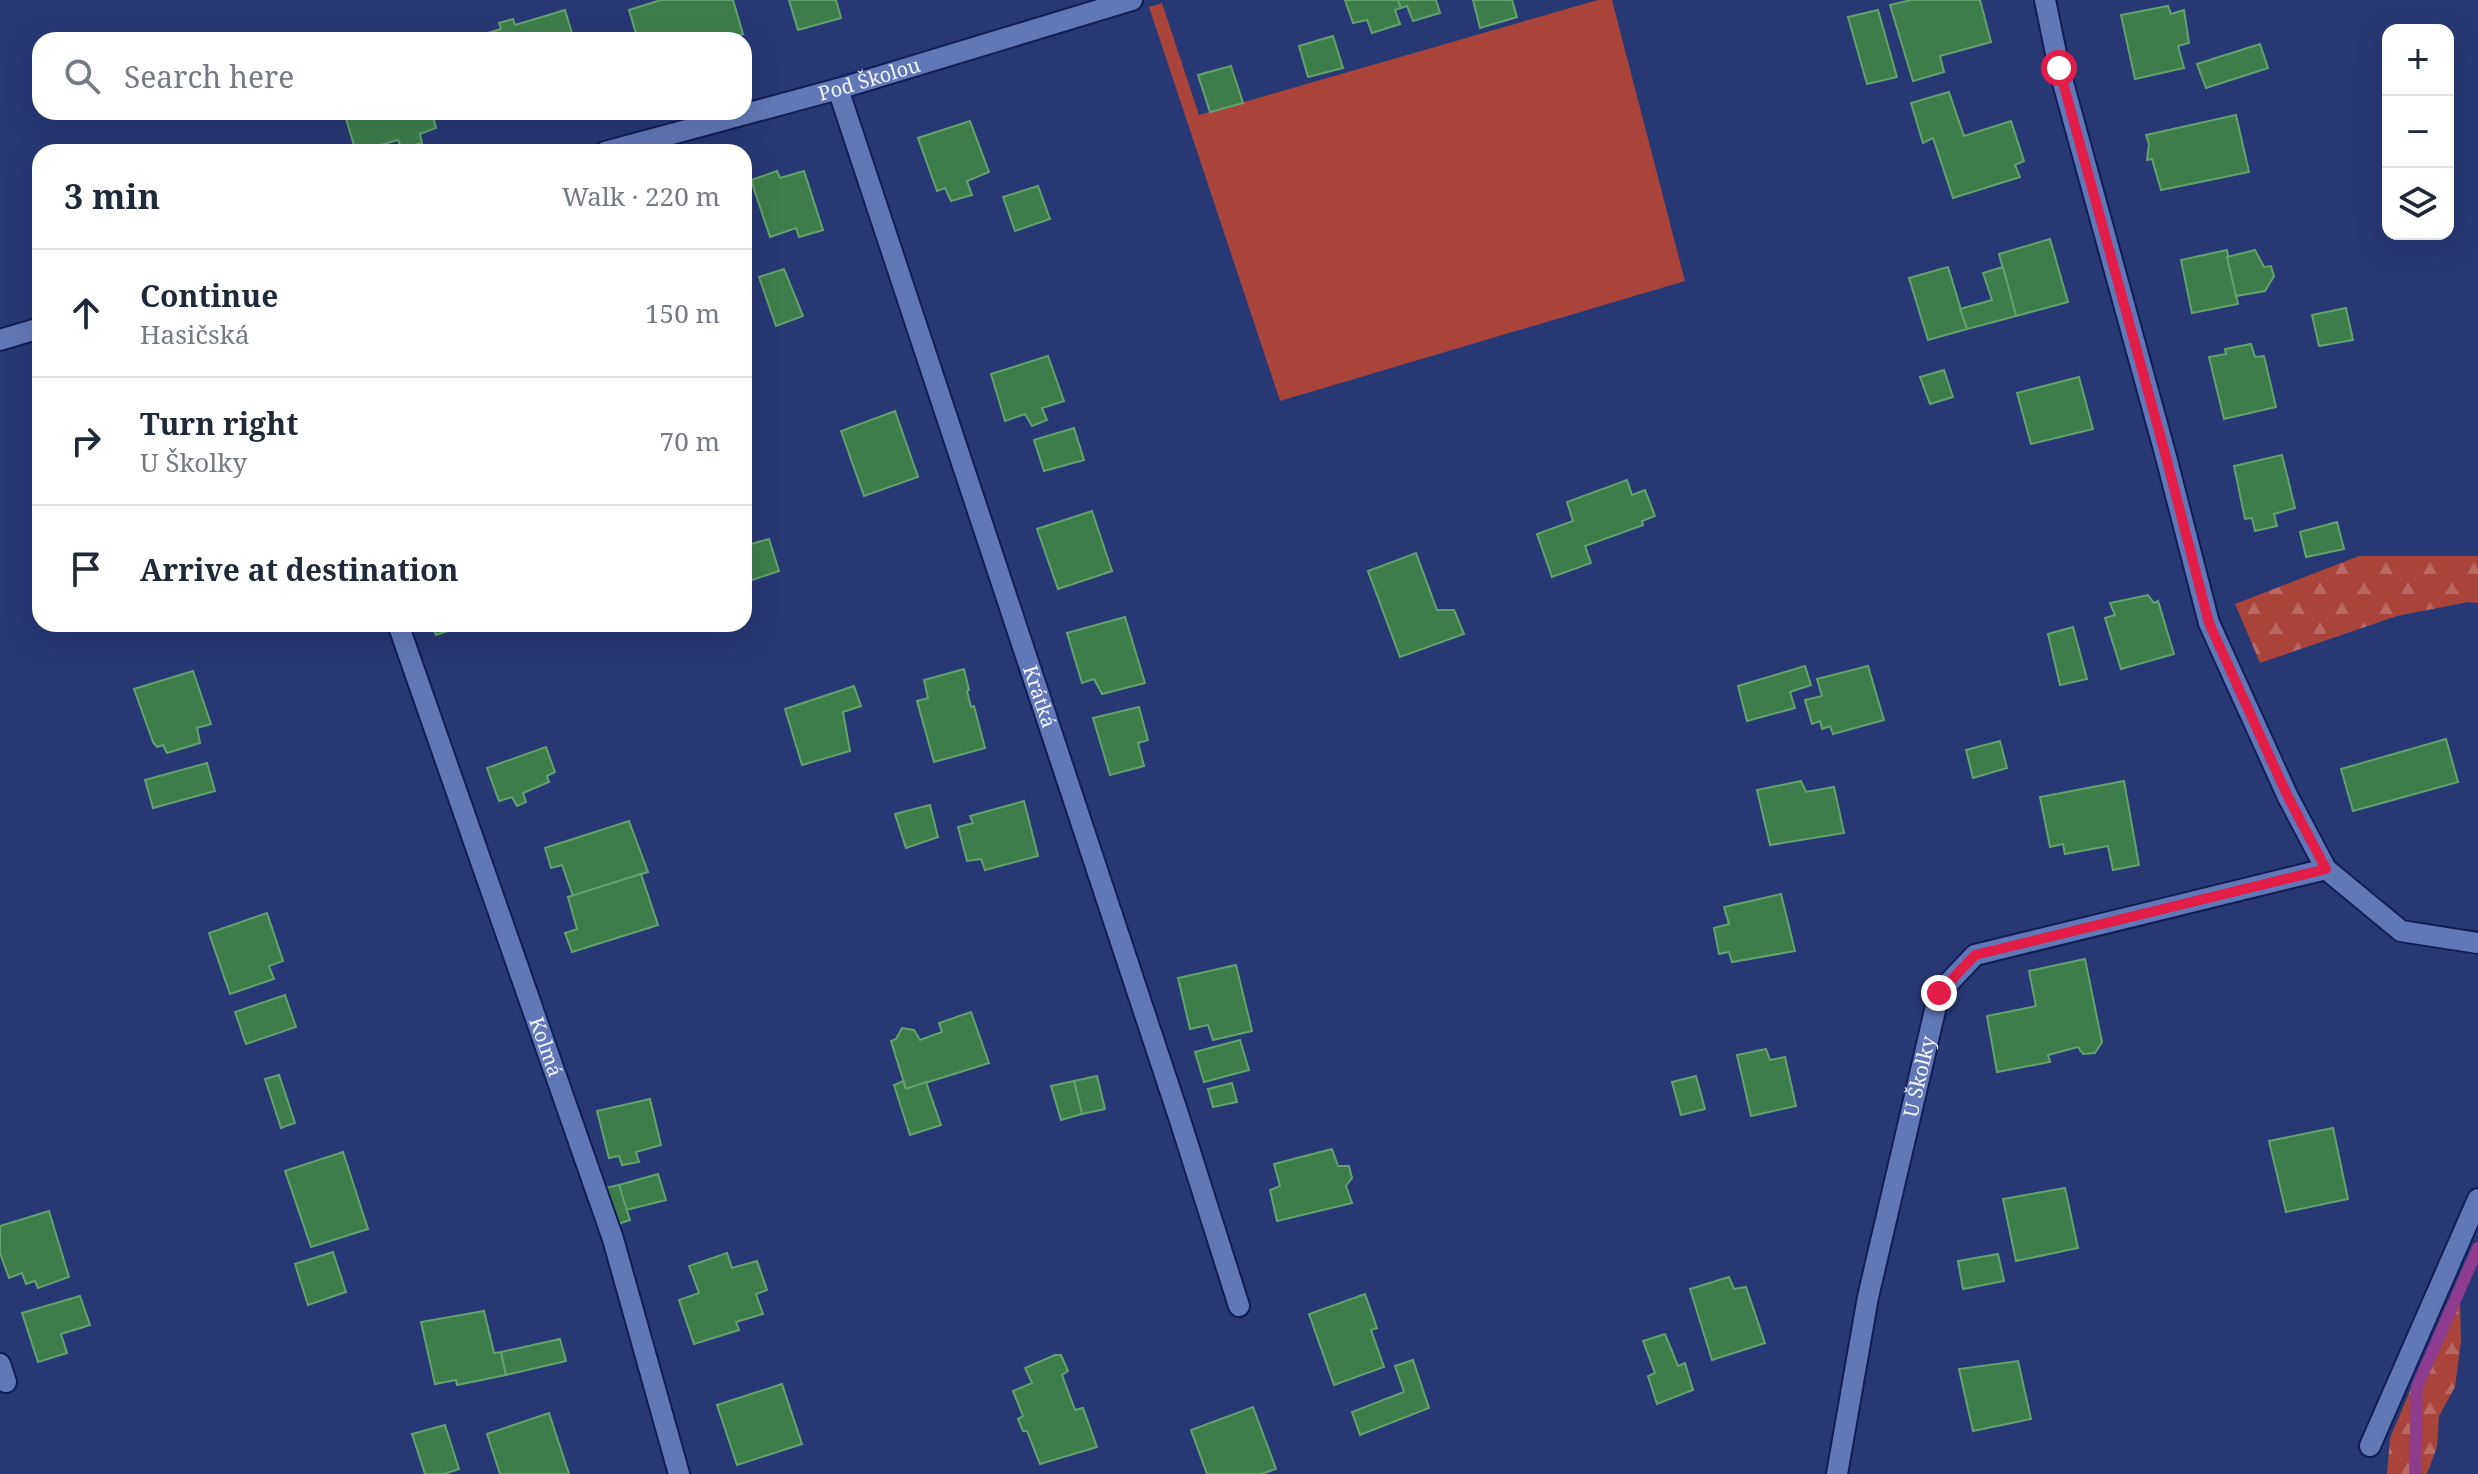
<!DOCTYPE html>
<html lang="en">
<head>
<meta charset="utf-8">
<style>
	body { margin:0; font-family:"Noto Serif",serif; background:#f6f6f7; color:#1f2937 }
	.controls { position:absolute; right:24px; top:24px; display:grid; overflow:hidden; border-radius:16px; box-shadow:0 8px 32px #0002 }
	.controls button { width:72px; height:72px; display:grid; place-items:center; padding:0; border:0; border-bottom:2px solid #e0e1e3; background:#fff; color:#1f2937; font:40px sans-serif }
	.stop { position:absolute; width:24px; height:24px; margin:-18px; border:6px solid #e11d48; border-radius:50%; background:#fff }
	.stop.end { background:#e11d48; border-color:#fff; box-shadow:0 2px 8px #0008 }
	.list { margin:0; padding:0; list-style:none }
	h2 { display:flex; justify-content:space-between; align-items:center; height:104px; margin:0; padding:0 32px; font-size:34px }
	h2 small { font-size:26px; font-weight:400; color:#747a83 }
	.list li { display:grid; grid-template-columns:52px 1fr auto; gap:24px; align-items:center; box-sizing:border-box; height:128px; padding:0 32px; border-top:2px solid #e0e1e3 }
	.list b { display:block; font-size:30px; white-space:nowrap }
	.list p { margin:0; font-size:26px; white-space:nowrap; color:#747a83 }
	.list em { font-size:26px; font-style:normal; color:#747a83 }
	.icon { flex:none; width:44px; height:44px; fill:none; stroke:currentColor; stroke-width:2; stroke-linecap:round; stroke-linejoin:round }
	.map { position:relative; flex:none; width:2478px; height:1474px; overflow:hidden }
	.search { position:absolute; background:#fff; box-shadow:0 8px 32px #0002; left:32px; top:32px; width:720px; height:88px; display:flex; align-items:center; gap:20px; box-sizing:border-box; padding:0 28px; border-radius:24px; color:#747a83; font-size:30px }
	.panel { position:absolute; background:#fff; box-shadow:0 8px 32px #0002; left:32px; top:144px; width:720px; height:488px; border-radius:24px }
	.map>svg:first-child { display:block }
	.green { fill:#a9443b }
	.forest { fill:url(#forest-firs) }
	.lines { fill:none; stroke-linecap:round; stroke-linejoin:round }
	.stream { stroke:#8f3b8e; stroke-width:12 }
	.building { fill:#3e7d4a; stroke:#63a26d; stroke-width:2 }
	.minor-casing { stroke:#111e56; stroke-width:24 }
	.minor { stroke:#6178b8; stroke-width:20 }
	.route { stroke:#e11d48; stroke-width:10 }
	.labels { text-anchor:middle; stroke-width:6; stroke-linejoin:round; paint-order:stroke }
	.street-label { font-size:20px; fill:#f0f3fa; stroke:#1a243e }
</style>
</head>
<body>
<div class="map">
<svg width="2478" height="1474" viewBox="0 0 2478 1474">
	<defs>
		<pattern id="forest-firs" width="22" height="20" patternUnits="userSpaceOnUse" patternTransform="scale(2)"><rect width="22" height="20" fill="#a9443b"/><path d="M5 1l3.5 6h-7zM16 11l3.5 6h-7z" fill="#b96962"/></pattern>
	</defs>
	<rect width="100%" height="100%" fill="#273974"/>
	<path class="green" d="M 1598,0 L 1612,0 L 1685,281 L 1280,401 L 1149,7 L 1162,3 L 1199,115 Z"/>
	<g class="forest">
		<path d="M 2359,556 L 2478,556 L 2478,603 L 2468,602 L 2397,616 L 2260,663 L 2235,604 Z"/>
		<path d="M 2460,1303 L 2461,1341 L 2455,1387 L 2439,1416 L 2437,1447 L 2427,1474 L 2387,1474 L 2390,1438 L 2446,1306 Z"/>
	</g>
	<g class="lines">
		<path class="stream" d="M 2415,1474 L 2417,1387 L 2478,1248"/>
	</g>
	<g class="building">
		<path d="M 661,0 L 733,0 L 743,34 L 723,40 L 638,40 L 629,10 Z"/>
		<path d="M 789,0 L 836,0 L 841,18 L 798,30 Z"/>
		<path d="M 1345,0 L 1398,0 L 1401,8 L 1395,10 L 1400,24 L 1372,33 L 1367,20 L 1353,23 Z"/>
		<path d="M 1398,0 L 1436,0 L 1440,13 L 1413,21 L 1407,6 L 1401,8 Z"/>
		<path d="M 1473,0 L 1512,0 L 1517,17 L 1480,28 Z"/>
		<path d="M 1911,0 L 1980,0 L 1991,42 L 1940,56 L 1944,72 L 1913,81 L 1890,5 Z"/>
		<path d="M 2168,6 L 2171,14 L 2184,10 L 2189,43 L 2178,46 L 2184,68 L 2135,79 L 2121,15 Z"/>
		<path d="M 565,10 L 574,40 L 479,40 L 478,36 L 501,29 L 499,23 L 513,19 L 515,25 Z"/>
		<path d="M 1878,10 L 1897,77 L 1867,84 L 1848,17 Z"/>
		<path d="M 1333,36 L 1343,68 L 1308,77 L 1299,46 Z"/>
		<path d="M 2260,44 L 2268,68 L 2206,88 L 2197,64 Z"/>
		<path d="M 1231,66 L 1243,103 L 1210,112 L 1198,75 Z"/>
		<path d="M 1949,92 L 1964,136 L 2011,121 L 2024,161 L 2015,165 L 2020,177 L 1953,198 L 1933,138 L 1923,143 L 1911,103 Z"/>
		<path d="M 344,112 L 432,112 L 436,128 L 420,134 L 422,143 L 402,148 L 398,140 L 356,152 Z"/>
		<path d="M 2236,115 L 2249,172 L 2161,190 L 2152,159 L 2147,160 L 2149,144 L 2146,135 Z"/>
		<path d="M 970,121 L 989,172 L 967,181 L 972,195 L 951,201 L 945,188 L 937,191 L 918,138 Z"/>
		<path d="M 777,171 L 780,178 L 804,171 L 823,230 L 799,237 L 796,228 L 770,237 L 751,180 Z"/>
		<path d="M 1038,186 L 1050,219 L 1015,231 L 1003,197 Z"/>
		<path d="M 2050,239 L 2068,302 L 2016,316 L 1999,254 Z"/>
		<path d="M 2227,250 L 2238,304 L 2192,313 L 2181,260 Z"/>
		<path d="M 2255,250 L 2264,267 L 2271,266 L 2274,276 L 2265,291 L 2236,296 L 2227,257 Z"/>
		<path d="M 1948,267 L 1967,329 L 1928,340 L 1909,278 Z"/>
		<path d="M 2003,267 L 2016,316 L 1967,329 L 1960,309 L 1992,300 L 1983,273 Z"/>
		<path d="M 784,269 L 803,316 L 776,326 L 759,277 Z"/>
		<path d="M 2346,308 L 2353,340 L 2319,346 L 2312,315 Z"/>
		<path d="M 2251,344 L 2255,357 L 2264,356 L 2276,407 L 2224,419 L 2209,357 L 2226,354 L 2225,349 Z"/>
		<path d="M 1048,356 L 1064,401 L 1042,408 L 1047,420 L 1032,426 L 1025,414 L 1005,421 L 991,374 Z"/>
		<path d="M 1944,370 L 1953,397 L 1930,404 L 1920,377 Z"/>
		<path d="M 2079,377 L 2093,429 L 2031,444 L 2017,393 Z"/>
		<path d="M 895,411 L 918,477 L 864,496 L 841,431 Z"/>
		<path d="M 1074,428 L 1084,460 L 1044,471 L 1034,440 Z"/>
		<path d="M 2282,455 L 2295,508 L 2274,514 L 2277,526 L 2255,531 L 2252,518 L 2245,519 L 2234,466 Z"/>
		<path d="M 1627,480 L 1632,495 L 1645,490 L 1655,516 L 1642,521 L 1643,525 L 1585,546 L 1591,563 L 1552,577 L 1537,534 L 1573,521 L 1567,502 Z"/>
		<path d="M 1092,511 L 1112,571 L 1058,589 L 1037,529 Z"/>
		<path d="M 2337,522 L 2344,549 L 2306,557 L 2300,532 Z"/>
		<path d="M 769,539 L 779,571 L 749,581 L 744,563 L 744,546 Z"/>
		<path d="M 1416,553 L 1437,610 L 1454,610 L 1464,634 L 1400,657 L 1368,571 Z"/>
		<path d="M 2148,595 L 2154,603 L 2158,601 L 2174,654 L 2121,669 L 2105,618 L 2115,615 L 2110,603 Z"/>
		<path d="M 1125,617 L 1145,683 L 1102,694 L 1094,679 L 1082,683 L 1067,633 Z"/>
		<path d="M 432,624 L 469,624 L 436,635 Z"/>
		<path d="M 2073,627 L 2087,679 L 2060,685 L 2048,634 Z"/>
		<path d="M 1805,666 L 1811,685 L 1790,692 L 1795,708 L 1747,721 L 1738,686 Z"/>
		<path d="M 1868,666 L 1884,720 L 1833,734 L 1830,726 L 1822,729 L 1820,721 L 1812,724 L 1805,700 L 1822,696 L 1817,679 Z"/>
		<path d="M 964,669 L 969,690 L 967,691 L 971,707 L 974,706 L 985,748 L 934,762 L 917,701 L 928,698 L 924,680 Z"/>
		<path d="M 193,671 L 211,724 L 197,728 L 200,743 L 167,753 L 163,745 L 157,747 L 153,742 L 134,689 Z"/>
		<path d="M 854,686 L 861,706 L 843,712 L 850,751 L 802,765 L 785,709 Z"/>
		<path d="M 1139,707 L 1148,740 L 1138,743 L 1144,766 L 1110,775 L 1093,718 Z"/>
		<path d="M 2446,739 L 2458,782 L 2353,811 L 2341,769 Z"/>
		<path d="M 2000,741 L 2007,768 L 1973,778 L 1966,750 Z"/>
		<path d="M 546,747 L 555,772 L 547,776 L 549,782 L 523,793 L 526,802 L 517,806 L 512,797 L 499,801 L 487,768 Z"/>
		<path d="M 207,763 L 215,791 L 153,808 L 145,780 Z"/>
		<path d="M 1801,781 L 1806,792 L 1834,787 L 1844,833 L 1770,845 L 1757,790 Z"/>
		<path d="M 2124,781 L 2139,865 L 2113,870 L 2108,846 L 2065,854 L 2063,844 L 2050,847 L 2040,797 Z"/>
		<path d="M 1024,801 L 1038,856 L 985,870 L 981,859 L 967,861 L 958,827 L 973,823 L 970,816 Z"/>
		<path d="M 930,805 L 938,837 L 906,848 L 895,814 Z"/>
		<path d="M 629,821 L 648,872 L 573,896 L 562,865 L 551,868 L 545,848 Z"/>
		<path d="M 641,874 L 658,925 L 572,952 L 565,933 L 577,929 L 568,897 Z"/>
		<path d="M 1781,894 L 1795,951 L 1732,962 L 1729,952 L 1719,954 L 1714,928 L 1729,924 L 1724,907 Z"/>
		<path d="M 267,913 L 283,961 L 269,966 L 274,979 L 230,994 L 209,933 Z"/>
		<path d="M 2085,959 L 2102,1042 L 2095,1053 L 2083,1054 L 2078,1047 L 2048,1055 L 2050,1062 L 1997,1072 L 1987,1016 L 2036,1006 L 2029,971 Z"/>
		<path d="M 1236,965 L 1252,1031 L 1213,1040 L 1208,1025 L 1190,1029 L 1178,978 Z"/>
		<path d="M 285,995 L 296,1027 L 246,1044 L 235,1012 Z"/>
		<path d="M 971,1012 L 989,1063 L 906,1089 L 891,1041 L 896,1039 L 902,1028 L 914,1030 L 920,1040 L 942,1032 L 939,1023 Z"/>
		<path d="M 1240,1040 L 1249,1070 L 1204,1082 L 1195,1052 Z"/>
		<path d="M 1766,1049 L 1770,1060 L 1785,1057 L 1796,1106 L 1751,1116 L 1737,1055 Z"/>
		<path d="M 279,1075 L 295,1123 L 281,1128 L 265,1079 Z"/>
		<path d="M 1097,1076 L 1105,1109 L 1082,1114 L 1074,1081 Z"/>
		<path d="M 1696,1076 L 1705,1109 L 1681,1115 L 1672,1082 Z"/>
		<path d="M 903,1081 L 906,1089 L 926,1082 L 941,1125 L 910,1135 L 894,1085 Z"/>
		<path d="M 1074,1081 L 1082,1114 L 1061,1120 L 1051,1086 Z"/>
		<path d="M 1232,1083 L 1237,1102 L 1213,1107 L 1208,1089 Z"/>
		<path d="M 650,1099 L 661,1145 L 636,1152 L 639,1162 L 622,1165 L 619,1156 L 609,1158 L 597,1111 Z"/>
		<path d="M 2333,1128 L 2348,1199 L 2286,1212 L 2269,1141 Z"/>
		<path d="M 1332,1149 L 1338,1166 L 1349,1166 L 1352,1178 L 1346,1186 L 1352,1203 L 1277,1221 L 1270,1190 L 1280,1186 L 1274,1164 Z"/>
		<path d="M 343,1152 L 368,1229 L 311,1247 L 285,1171 Z"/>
		<path d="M 658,1174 L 666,1200 L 626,1210 L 619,1185 Z"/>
		<path d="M 619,1185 L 630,1220 L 612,1226 L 601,1189 Z"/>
		<path d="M 2065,1188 L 2078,1248 L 2016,1261 L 2003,1199 Z"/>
		<path d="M 49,1211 L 69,1277 L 38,1288 L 35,1281 L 26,1284 L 22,1273 L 9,1278 L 0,1253 L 0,1226 Z"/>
		<path d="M 333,1252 L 346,1292 L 308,1305 L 295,1264 Z"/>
		<path d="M 727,1253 L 732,1268 L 757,1261 L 767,1290 L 756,1294 L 763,1314 L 736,1322 L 739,1330 L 694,1344 L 679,1300 L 699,1293 L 689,1266 Z"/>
		<path d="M 1998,1254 L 2004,1281 L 1963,1289 L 1958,1261 Z"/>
		<path d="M 1729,1277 L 1734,1289 L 1746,1287 L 1765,1343 L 1712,1360 L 1690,1289 Z"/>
		<path d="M 1365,1294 L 1377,1328 L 1371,1330 L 1384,1367 L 1334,1385 L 1309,1314 Z"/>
		<path d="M 80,1296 L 90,1325 L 61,1334 L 67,1353 L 38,1362 L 22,1313 Z"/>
		<path d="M 484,1311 L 494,1353 L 501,1352 L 506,1375 L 457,1385 L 456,1380 L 435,1384 L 421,1322 Z"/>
		<path d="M 1665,1334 L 1678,1366 L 1685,1363 L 1693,1390 L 1657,1404 L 1648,1376 L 1655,1373 L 1643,1341 Z"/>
		<path d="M 560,1339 L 566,1361 L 506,1375 L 501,1352 Z"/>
		<path d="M 1055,1355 L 1061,1355 L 1068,1371 L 1062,1375 L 1075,1410 L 1083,1408 L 1097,1447 L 1040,1464 L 1027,1431 L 1023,1431 L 1018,1419 L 1023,1416 L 1013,1391 L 1032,1383 L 1025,1368 Z"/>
		<path d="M 1413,1360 L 1429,1408 L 1360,1435 L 1352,1412 L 1404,1392 L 1395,1366 Z"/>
		<path d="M 2018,1361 L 2031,1419 L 1973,1431 L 1959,1369 Z"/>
		<path d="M 782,1384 L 802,1444 L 737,1465 L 717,1405 Z"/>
		<path d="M 1253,1407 L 1276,1469 L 1261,1474 L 1207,1474 L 1191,1430 Z"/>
		<path d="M 549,1413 L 569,1474 L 500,1474 L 487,1434 Z"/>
		<path d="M 445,1425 L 459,1469 L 444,1474 L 425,1474 L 412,1434 Z"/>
	</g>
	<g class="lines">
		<g class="minor-casing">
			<g id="minor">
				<path d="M 2045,0 L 2059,68 L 2165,453 L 2209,623 L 2288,797 L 2326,869 L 2401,931 L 2478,943"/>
				<path id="s1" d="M 838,89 L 1179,1117 L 1239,1306"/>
				<path id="s2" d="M 605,152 L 838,89 L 1132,0"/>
				<path d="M 0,340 L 40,328"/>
				<path id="s3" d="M 398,624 L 613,1239 L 679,1474"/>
				<path d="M 0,1364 L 6,1382"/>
				<path d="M 2370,1446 L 2478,1199"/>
				<path id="s4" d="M 1837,1474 L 1868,1297 L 1939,993 L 1975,955 L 2326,869"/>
			</g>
		</g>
		<use href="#minor" class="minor"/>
	</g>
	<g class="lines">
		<path class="route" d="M 1939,993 L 1975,955 L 2326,869 L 2288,797 L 2209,623 L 2165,453 L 2059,68"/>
	</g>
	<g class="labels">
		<g class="street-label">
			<text dy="7" stroke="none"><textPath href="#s2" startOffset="274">Pod Školou</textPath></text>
			<text dy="7" stroke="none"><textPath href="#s1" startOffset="640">Krátká</textPath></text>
			<text dy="7" stroke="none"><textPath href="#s3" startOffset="448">Kolmá</textPath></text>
			<text dy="7" stroke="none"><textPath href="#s4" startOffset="406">U Školky</textPath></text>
		</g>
	</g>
</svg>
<div class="controls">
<button>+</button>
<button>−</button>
<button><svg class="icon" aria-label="layers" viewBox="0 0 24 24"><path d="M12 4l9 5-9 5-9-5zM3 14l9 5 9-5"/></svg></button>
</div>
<div class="stop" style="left:2059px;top:68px"></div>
<div class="stop end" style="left:1939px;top:993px"></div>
<div class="search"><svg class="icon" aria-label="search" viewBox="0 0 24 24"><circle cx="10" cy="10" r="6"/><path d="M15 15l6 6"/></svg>Search here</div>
<section class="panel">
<h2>3 min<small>Walk · 220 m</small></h2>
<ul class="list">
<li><svg class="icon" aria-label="ahead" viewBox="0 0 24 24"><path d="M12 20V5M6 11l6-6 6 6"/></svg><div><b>Continue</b><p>Hasičská</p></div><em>150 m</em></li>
<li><svg class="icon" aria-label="right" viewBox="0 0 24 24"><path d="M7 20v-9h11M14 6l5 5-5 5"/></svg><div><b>Turn right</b><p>U Školky</p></div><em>70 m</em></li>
<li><svg class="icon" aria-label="arrive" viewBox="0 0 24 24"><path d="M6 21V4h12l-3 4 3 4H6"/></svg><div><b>Arrive at destination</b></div></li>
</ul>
</section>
</div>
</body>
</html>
